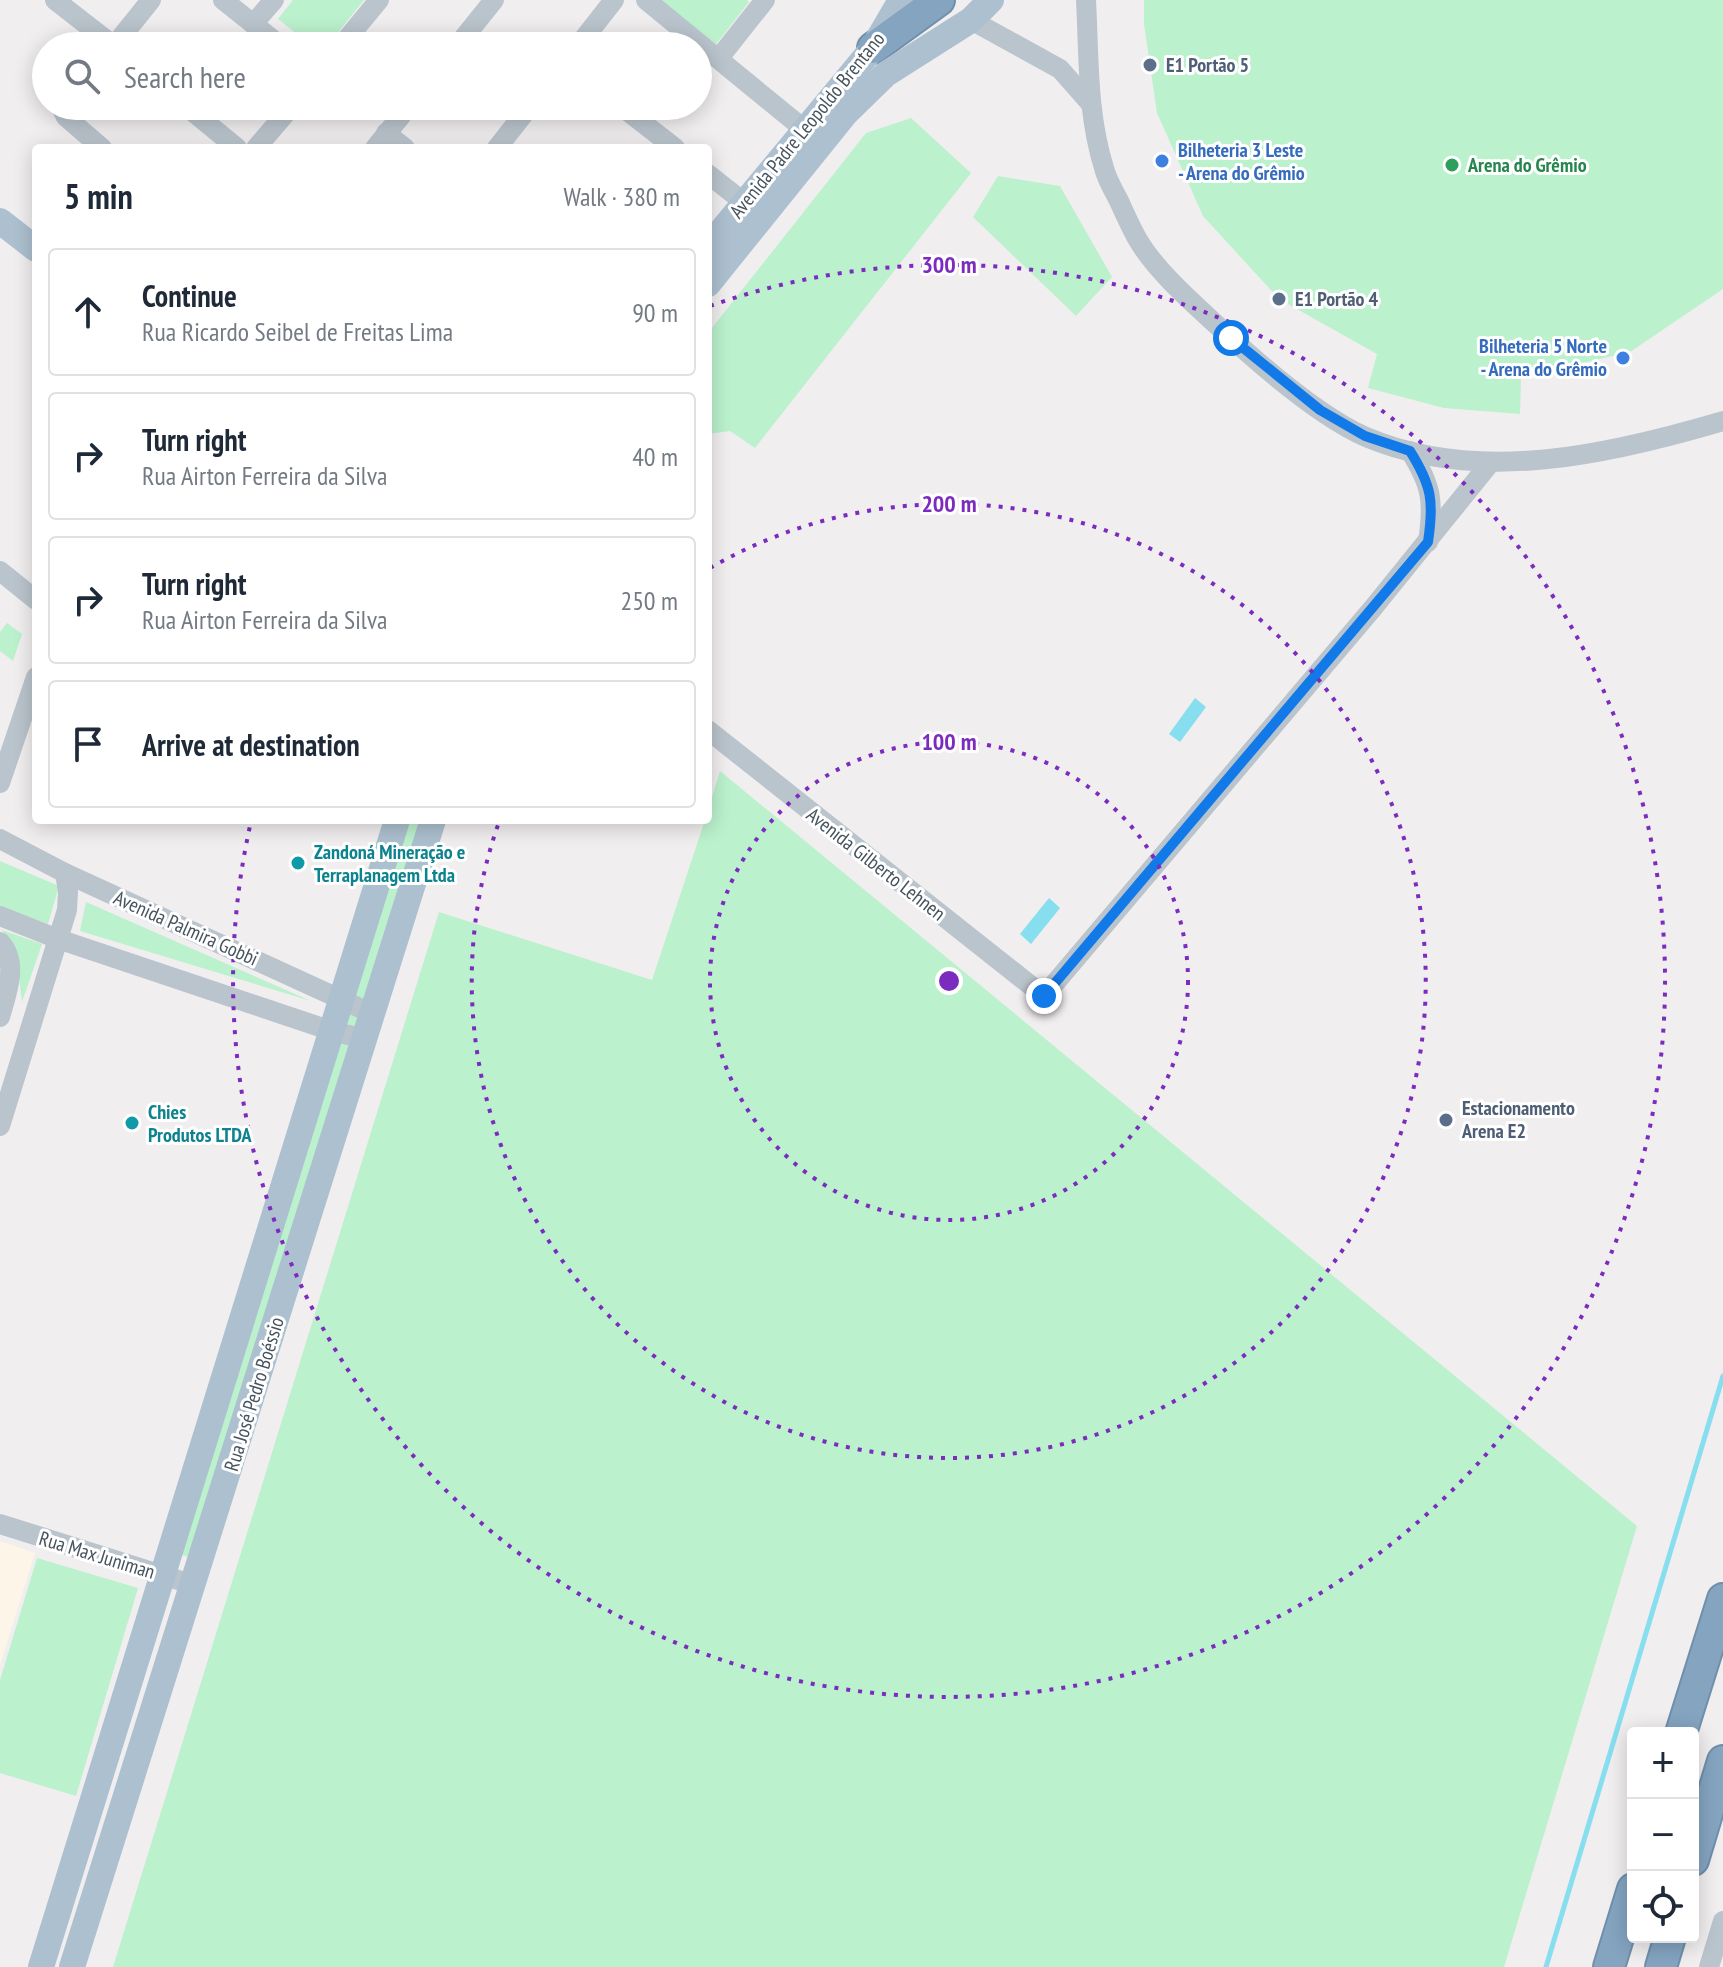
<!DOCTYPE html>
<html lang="en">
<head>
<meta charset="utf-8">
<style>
	body { margin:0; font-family:"PT Sans Narrow",sans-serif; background:#f2f2f3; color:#1f2937 }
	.controls { position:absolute; right:24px; bottom:24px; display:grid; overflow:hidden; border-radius:8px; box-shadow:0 4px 20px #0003 }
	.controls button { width:72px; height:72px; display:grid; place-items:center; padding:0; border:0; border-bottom:2px solid #e0e1e3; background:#fff; color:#1f2937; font:40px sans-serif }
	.stop { position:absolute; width:24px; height:24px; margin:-18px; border:6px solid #1279e8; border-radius:50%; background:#fff }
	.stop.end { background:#1279e8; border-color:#fff; box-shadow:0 2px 8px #0008 }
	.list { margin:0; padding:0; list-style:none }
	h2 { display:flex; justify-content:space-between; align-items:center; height:104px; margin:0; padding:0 32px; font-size:34px }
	h2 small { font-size:26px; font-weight:400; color:#747a83 }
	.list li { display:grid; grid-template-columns:52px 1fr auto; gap:24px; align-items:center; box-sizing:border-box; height:128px; margin:0 16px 16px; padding:0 16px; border:2px solid #e0e1e3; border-radius:8px }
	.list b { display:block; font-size:30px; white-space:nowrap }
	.list p { margin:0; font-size:26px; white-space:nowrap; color:#747a83 }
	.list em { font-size:26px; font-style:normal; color:#747a83 }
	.icon { flex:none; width:44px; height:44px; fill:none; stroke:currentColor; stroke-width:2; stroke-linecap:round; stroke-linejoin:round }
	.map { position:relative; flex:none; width:1723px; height:1967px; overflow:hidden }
	.search { position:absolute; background:#fff; box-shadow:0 4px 20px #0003; left:32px; top:32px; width:680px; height:88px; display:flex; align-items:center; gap:20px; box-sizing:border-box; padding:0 28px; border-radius:44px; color:#747a83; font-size:30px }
	.panel { position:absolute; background:#fff; box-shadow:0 4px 20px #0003; left:32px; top:144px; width:680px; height:680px; border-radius:8px }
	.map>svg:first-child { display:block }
	.commercial { fill:#fdf5e7 }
	.green { fill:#bbf1cd }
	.water { fill:#86deef }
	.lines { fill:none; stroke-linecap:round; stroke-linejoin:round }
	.stream { stroke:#86deef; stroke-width:5 }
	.highway-casing { stroke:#6f8fab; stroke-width:34 }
	.minor { stroke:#bac4cc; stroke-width:20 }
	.major { stroke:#adc0cf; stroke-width:26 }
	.highway { stroke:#84a4c0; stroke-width:30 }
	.route { stroke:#1279e8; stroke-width:10 }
	.ring { fill:none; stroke:#7b2cbf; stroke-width:4; stroke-dasharray:4 8 }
	.service-dot { fill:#5c6f8a; stroke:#fff; stroke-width:3 }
	.shop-dot { fill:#3f7fe0; stroke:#fff; stroke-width:3 }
	.leisure-dot { fill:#2e9e5b; stroke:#fff; stroke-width:3 }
	.culture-dot { fill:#0f9aa8; stroke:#fff; stroke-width:3 }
	.labels { text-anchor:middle; stroke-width:6; stroke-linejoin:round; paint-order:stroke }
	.service-label { font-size:20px; font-weight:bold; fill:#4e5e75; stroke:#fff; text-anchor:start }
	.street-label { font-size:20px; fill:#46535d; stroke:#fff }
	.shop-label { font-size:20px; font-weight:bold; fill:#366cbe; stroke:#fff; text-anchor:start }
	.leisure-label { font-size:20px; font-weight:bold; fill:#27864d; stroke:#fff; text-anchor:start }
	.culture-label { font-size:20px; font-weight:bold; fill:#0d838f; stroke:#fff; text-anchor:start }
	.centre { fill:#7b2cbf; stroke:#fff; stroke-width:4 }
	.ring-label { font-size:24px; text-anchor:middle; font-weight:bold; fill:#7b2cbf; stroke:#fff; stroke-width:6; stroke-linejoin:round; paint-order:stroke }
</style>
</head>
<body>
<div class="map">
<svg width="1723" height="1967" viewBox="0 0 1723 1967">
	<rect width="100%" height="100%" fill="#f1eeef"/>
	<path class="commercial" d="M 0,1541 L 35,1553 L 0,1665 Z"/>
	<g class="green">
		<path d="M 293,0 L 364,0 L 327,46 L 312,46 L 278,19 Z"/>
		<path d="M 660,0 L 747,0 L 749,2 L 716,44 Z"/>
		<path d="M 1144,0 L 1723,0 L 1723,289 L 1630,352 L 1521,377 L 1520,414 L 1444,408 L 1368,388 L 1377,354 L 1279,299 L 1203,216 L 1157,113 L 1144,24 Z"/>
		<path d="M 911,118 L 971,173 L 755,448 L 730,431 L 708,434 L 708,333 L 866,133 Z"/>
		<path d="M 998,176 L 1060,186 L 1112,277 L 1076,316 L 973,217 Z"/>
		<path d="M 7,623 L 22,634 L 13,661 L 0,651 L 0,632 Z"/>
		<path d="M 720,771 L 1637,1526 L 1504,1967 L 113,1967 L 439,912 L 652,980 L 705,820 L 708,820 L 708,810 Z"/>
		<path d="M 407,820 L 426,820 L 197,1559 L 181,1555 Z"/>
		<path d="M 0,861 L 59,886 L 48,924 L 0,908 Z"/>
		<path d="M 86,902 L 311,1001 L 80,931 Z"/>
		<path d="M 2,930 L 42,944 L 22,1002 L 16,953 Z"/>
		<path d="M 37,1558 L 138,1588 L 76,1796 L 0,1773 L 0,1680 Z"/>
	</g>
	<g class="water">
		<path d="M 1195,698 L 1206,707 L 1180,742 L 1169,734 Z"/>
		<path d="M 1049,898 L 1060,908 L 1031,944 L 1020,934 Z"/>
	</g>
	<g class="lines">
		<path class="stream" d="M 1546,1967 L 1723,1376"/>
		<g class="highway-casing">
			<g id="highway">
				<path d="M 873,48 L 939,0"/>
				<path d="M 1681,1733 L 1723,1599"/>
				<path d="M 1693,1860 L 1723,1761"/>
				<path d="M 1609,1967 L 1633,1889"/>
				<path d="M 1661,1967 L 1670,1937"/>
			</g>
		</g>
		<g class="minor">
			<path d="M 55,0 L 114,46"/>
			<path d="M 223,0 L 281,46"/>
			<path d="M 646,0 L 805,130"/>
			<path d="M 1086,0 C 1089,57 1087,114 1104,168 C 1107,180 1114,191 1119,201 C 1125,214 1131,228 1138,240 C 1157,272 1193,303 1220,328 C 1258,363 1320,417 1366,437 C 1479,485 1611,454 1723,421"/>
			<path d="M 971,20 L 1060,69 L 1090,103"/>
			<path d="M 253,24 L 274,0"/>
			<path d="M 114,46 L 151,0"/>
			<path d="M 341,46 L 379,0"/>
			<path d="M 457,46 L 494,0"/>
			<path d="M 578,46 L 614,0"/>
			<path d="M 719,58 L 765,0"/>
			<path d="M 66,106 L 63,111 L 66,117 L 102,148"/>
			<path d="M 186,106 L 237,148"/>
			<path d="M 621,106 L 675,148"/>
			<path d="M 386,133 L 405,148"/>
			<path d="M 256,148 L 292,106"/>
			<path d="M 375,148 L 409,106"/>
			<path d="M 497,148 L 530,106"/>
			<path d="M 708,174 L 755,211"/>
			<path d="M 1410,451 C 1432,486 1434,502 1428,542"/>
			<path d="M 0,571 L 36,600"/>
			<path d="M 708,730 L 1044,996 L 1373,608 L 1491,462"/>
			<path d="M 0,783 L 36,677"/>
			<path d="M 0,839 L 65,873 L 373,1014"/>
			<path d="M 0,916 L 58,939 L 332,1031 L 365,1039"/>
			<path d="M 0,942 C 19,963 7,992 0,1017"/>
			<path d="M 0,1126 L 67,910 L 68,892 L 65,873"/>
			<path d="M 0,1524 L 194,1585"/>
			<path d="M 1709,1967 L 1723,1921"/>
		</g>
		<g class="major">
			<path d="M 0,221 L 36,249"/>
			<path d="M 708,247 L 873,48 L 901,0"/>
			<path d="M 708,284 L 845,114 L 886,74 L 971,20 L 991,0"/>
			<path d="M 41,1967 L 397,820"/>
			<path d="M 72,1967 L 433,820"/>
		</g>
		<use href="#highway" class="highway"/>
	</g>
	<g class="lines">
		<path class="route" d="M 1044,996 L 1428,542 C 1434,502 1432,486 1410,451 L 1365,436 L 1320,410 L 1231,338"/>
	</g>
	<g class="ring">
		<circle cx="949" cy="981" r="239"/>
		<path d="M710 568A477 477 0 1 1 499 822"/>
		<path d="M710 306A716 716 0 1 1 250 826"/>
	</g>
	<g class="service-dot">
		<circle cx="1150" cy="65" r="8"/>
		<circle cx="1279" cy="299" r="8"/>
		<circle cx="1446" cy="1120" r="8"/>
	</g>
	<g class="shop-dot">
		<circle cx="1162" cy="161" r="8"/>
		<circle cx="1623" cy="358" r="8"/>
	</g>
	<circle class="leisure-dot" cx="1452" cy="165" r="8"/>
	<g class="culture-dot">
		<circle cx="298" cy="863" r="8"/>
		<circle cx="132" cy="1123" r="8"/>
	</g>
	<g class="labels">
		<g class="service-label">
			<text x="1166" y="72">E1 Portão 5</text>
			<text x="1295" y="306">E1 Portão 4</text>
			<text x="1462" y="1115">Estacionamento<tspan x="1462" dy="23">Arena E2</tspan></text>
		</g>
		<g class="street-label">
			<text transform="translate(807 125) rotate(-51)" y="7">Avenida Padre Leopoldo Brentano</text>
			<text transform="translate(876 864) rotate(38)" y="7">Avenida Gilberto Lehnen</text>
			<text transform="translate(186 928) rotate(24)" y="7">Avenida Palmira Gobbi</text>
			<text transform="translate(254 1394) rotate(-73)" y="7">Rua José Pedro Boéssio</text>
			<text transform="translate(97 1555) rotate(17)" y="7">Rua Max Juniman</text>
		</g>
		<g class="shop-label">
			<text x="1178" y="157">Bilheteria 3 Leste<tspan x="1178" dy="23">- Arena do Grêmio</tspan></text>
			<text x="1607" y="353" text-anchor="end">Bilheteria 5 Norte<tspan x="1607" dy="23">- Arena do Grêmio</tspan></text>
		</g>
		<g class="leisure-label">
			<text x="1468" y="172">Arena do Grêmio</text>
		</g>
		<g class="culture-label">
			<text x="314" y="859">Zandoná Mineração e<tspan x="314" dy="23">Terraplanagem Ltda</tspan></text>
			<text x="148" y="1119">Chies<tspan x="148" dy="23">Produtos LTDA</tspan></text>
		</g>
	</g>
	<circle cx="949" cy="981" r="12" class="centre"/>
	<g class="ring-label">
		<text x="949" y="273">300 m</text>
		<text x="949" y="512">200 m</text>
		<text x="949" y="750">100 m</text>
	</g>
</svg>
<div class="controls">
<button>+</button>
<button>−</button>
<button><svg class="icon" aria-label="locate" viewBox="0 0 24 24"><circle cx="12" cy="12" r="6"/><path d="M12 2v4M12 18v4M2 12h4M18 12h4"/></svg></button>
</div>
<div class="stop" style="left:1231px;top:338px"></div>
<div class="stop end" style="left:1044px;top:996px"></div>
<div class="search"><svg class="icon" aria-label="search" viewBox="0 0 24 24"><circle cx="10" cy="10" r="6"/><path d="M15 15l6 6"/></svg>Search here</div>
<section class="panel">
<h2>5 min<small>Walk · 380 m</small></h2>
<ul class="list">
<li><svg class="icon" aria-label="ahead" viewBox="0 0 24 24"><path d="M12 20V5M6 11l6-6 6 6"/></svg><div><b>Continue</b><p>Rua Ricardo Seibel de Freitas Lima</p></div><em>90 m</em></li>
<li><svg class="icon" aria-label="right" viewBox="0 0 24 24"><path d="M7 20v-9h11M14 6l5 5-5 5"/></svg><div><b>Turn right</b><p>Rua Airton Ferreira da Silva</p></div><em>40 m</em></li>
<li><svg class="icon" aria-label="right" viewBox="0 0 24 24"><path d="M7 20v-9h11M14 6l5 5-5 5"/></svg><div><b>Turn right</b><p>Rua Airton Ferreira da Silva</p></div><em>250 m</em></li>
<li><svg class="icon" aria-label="arrive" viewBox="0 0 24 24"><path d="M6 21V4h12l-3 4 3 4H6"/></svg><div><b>Arrive at destination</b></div></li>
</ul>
</section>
</div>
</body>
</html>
